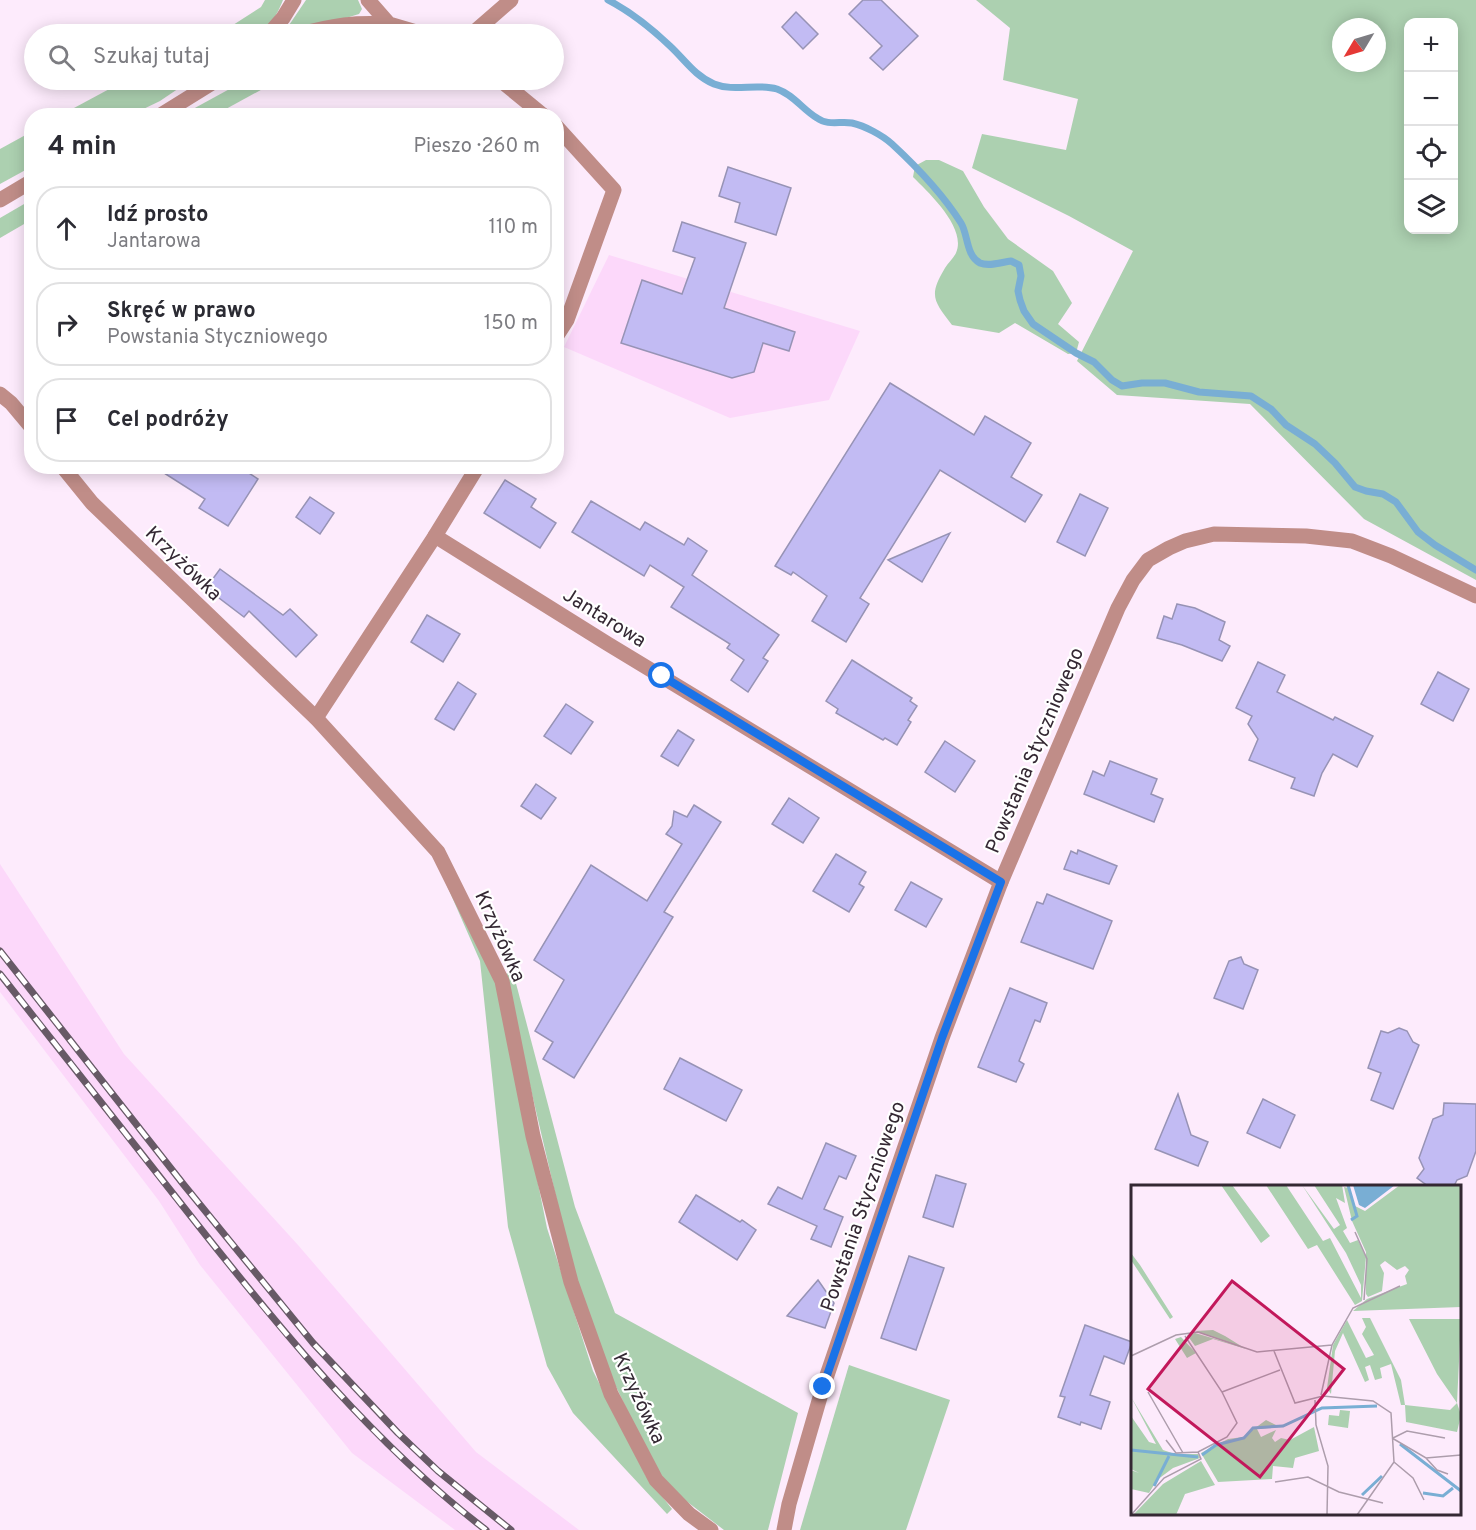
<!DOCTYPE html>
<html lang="pl">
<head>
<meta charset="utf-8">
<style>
	body { margin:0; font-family:Overpass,sans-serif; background:#f7f7f7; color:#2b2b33 }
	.controls { position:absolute; right:18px; top:18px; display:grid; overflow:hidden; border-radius:12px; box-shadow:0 3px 15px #0003 }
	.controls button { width:54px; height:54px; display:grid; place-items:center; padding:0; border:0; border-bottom:2px solid #e1e1e2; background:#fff; color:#2b2b33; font:30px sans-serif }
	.compass { position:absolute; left:1332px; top:18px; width:54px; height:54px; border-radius:50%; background:#fff; box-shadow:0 3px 15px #0003; rotate:232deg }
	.stop { position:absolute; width:18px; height:18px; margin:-14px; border:4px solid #1a73e8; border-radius:50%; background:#fff }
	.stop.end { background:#1a73e8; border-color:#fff; box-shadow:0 2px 6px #0008 }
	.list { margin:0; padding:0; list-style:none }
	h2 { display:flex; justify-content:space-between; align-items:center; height:78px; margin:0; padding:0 24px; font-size:26px }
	h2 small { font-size:20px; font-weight:400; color:#7c7c81 }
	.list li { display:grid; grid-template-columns:39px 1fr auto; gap:18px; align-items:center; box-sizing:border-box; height:84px; margin:0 12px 12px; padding:0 12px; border:2px solid #e1e1e2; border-radius:24px }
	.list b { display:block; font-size:22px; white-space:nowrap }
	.list p { margin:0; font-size:20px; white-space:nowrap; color:#7c7c81 }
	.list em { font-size:20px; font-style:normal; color:#7c7c81 }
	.icon { flex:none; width:33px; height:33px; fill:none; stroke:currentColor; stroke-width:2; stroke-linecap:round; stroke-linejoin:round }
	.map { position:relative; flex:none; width:1476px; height:1530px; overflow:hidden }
	.search { position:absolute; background:#fff; box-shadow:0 3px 15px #0003; left:24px; top:24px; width:540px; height:66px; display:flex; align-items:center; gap:15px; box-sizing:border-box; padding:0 21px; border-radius:33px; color:#7c7c81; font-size:22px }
	.panel { position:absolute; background:#fff; box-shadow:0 3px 15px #0003; left:24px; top:108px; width:540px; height:366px; border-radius:24px }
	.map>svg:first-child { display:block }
	.built { fill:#fcd8fa }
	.green { fill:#acd0b0; fill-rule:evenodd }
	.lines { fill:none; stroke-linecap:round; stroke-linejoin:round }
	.stream { stroke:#79aed4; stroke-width:7 }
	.building { fill:#c2bbf3; stroke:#9793b5; stroke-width:1.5 }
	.minor { stroke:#c08d88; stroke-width:15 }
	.rail-casing { stroke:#675a66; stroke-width:7 }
	.rail { stroke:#fff; stroke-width:4.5; stroke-dasharray:14; stroke-linecap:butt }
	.route { stroke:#1a73e8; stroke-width:8 }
	.labels { text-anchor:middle; stroke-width:4.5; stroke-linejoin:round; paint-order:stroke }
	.street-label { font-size:20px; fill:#342833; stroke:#fff }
	.inset-river { fill:none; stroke:#79aed4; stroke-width:3 }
	.inset-road { fill:none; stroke:#ad9dac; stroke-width:1.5 }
	.view { fill:#c2185b; fill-opacity:0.15; stroke:#c2185b; stroke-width:3 }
	.inset-edge { fill:none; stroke:#342833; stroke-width:3 }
</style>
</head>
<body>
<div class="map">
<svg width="1476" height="1530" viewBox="0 0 1476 1530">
	<rect width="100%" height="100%" fill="#fdebfc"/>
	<g class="built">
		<path d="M 609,255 L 860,331 L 829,400 L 730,418 L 564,347 Z"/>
		<path d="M 0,864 L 124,1054 L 298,1245 L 476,1452 L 579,1530 L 455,1530 L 352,1453 L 200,1265 L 159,1201 L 0,992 Z"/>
	</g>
	<g class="green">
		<path d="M 265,0 L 283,0 C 267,39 257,34 219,34 L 261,7 Z"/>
		<path d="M 306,0 L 358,0 L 362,9 L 359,14 L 294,34 L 283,34 Z"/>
		<path d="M 976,0 L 1476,0 L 1476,580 L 1364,519 L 1250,404 L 1117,395 L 1077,361 L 1133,251 L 1069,216 L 972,168 L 982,134 L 1066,150 L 1078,99 L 1003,80 L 1010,28 ZM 1408,22 L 1454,22 L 1454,230 L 1408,230 ZM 1341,27 L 1377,27 L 1377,63 L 1341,63 Z"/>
		<path d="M 126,80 L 191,80 L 160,101 L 131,115 L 61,115 Z"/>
		<path d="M 246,80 L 279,80 L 215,115 L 182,115 Z"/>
		<path d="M 31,132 L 31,167 L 0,184 L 0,149 Z"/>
		<path d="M 926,160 L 939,160 L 963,171 L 984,207 L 1008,239 L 1053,271 L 1072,303 L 1058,324 L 1079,342 L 1076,353 L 1068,354 L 1015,323 L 999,333 L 952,325 C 934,301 928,296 945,268 C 948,263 953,259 956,253 C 967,228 929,193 913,177 L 915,166 Z"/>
		<path d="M 31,200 L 31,220 L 0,238 L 0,218 Z"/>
		<path d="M 441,872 L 499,990 L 547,1228 L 593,1371 L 646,1476 L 672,1509 L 667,1514 L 573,1413 L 547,1366 L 508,1227 L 480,961 Z"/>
		<path d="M 513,972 L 575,1207 L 615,1313 L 798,1413 L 768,1530 L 724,1530 L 681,1497 L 656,1470 L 608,1370 L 578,1291 L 504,974 Z"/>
		<path d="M 849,1365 L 950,1400 L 906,1530 L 800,1530 Z"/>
	</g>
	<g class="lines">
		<path class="stream" d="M 608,0 C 631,12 651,28 670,46 C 685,60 695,76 714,84 C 734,92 757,83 777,89 C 794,95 802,109 817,118 C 828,126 840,121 852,123 C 865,126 882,135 892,144 C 918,168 942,193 961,223 C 968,234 966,256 980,263 C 989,267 1002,262 1011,261 L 1019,265 L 1021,276 L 1018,291 L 1020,300 L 1024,311 L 1033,324 L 1076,353 L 1094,362 L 1112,380 L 1122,386 L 1142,383 L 1165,383 L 1199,392 L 1251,396 L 1271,409 L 1286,425 L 1315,444 L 1335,463 L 1355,487 L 1366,491 L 1383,494 L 1396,502 L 1418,532 L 1435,545 L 1476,570"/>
	</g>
	<g class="building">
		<path d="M 863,0 L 881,0 L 918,36 L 883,70 L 870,58 L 882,46 L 849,14 Z"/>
		<path d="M 796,12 L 818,34 L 803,49 L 782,27 Z"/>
		<path d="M 728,167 L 791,188 L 776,235 L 735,222 L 740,203 L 719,196 Z"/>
		<path d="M 682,222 L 746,243 L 724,308 L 795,332 L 789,351 L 763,343 L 754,372 L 732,378 L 621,343 L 642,280 L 682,294 L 695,258 L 673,251 Z"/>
		<path d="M 890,383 L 974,435 L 985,416 L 1031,443 L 1011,477 L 1042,495 L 1025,522 L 940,470 L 860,598 L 869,604 L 846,642 L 812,621 L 827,596 L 793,572 L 791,575 L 775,566 Z"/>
		<path d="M 153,466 L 238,466 L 258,479 L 228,526 L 199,508 L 205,499 Z"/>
		<path d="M 505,480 L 536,499 L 531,507 L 556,523 L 540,548 L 484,513 Z"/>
		<path d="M 1080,494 L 1108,508 L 1085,556 L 1057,542 Z"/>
		<path d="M 310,497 L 334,513 L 320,534 L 296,517 Z"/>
		<path d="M 591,501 L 640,530 L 645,522 L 684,545 L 688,538 L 707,551 L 692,575 L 779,635 L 763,658 L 768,661 L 748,692 L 731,680 L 744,660 L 727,648 L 730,644 L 671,607 L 684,587 L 650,565 L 644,576 L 572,532 Z"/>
		<path d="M 950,533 L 922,582 L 888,560 Z"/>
		<path d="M 220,569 L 283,615 L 290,609 L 317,635 L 296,657 L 249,611 L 244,617 L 206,588 Z"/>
		<path d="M 1177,604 L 1195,608 L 1225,622 L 1219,640 L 1230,646 L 1222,661 L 1182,645 L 1157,638 L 1164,616 L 1172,619 Z"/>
		<path d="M 427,615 L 460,634 L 443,662 L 411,642 Z"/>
		<path d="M 852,660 L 912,698 L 910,701 L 917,706 L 908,720 L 911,722 L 897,745 L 885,738 L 883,740 L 836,713 L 838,709 L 826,701 Z"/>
		<path d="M 1258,662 L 1285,675 L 1277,692 L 1333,720 L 1335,717 L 1373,736 L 1357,767 L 1333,754 L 1322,773 L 1314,796 L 1291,788 L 1295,778 L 1249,760 L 1258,739 L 1248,724 L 1252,716 L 1236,708 Z"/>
		<path d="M 1438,672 L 1469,689 L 1453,721 L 1421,704 Z"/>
		<path d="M 458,682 L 476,694 L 454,730 L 435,719 Z"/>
		<path d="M 566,704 L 593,722 L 571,754 L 544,736 Z"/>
		<path d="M 678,730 L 694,740 L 678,766 L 661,756 Z"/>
		<path d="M 945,741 L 975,761 L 955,792 L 925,772 Z"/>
		<path d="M 1110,761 L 1157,779 L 1151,794 L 1163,799 L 1154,822 L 1084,794 L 1093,771 L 1104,776 Z"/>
		<path d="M 536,784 L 556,798 L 541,819 L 521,806 Z"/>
		<path d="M 789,798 L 819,818 L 803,843 L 772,824 Z"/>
		<path d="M 694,805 L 721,822 L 664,912 L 673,917 L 574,1078 L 543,1059 L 553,1042 L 535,1031 L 564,980 L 534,960 L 591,865 L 647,901 L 682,844 L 666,834 L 672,826 L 674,811 L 687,817 Z"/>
		<path d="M 1078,850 L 1117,866 L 1109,884 L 1064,869 L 1071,851 L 1077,854 Z"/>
		<path d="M 836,854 L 866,872 L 859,884 L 864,887 L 849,912 L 813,891 Z"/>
		<path d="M 911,882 L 942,899 L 926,927 L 895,910 Z"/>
		<path d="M 1047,894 L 1112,921 L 1093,969 L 1021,942 L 1037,902 L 1043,904 Z"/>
		<path d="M 1241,957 L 1244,964 L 1258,970 L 1243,1009 L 1214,998 L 1229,961 Z"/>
		<path d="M 1010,988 L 1047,1003 L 1040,1022 L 1035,1020 L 1019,1061 L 1024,1064 L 1016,1082 L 978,1067 Z"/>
		<path d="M 1399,1028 L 1407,1031 L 1413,1042 L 1419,1045 L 1393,1109 L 1371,1100 L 1381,1073 L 1368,1068 L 1381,1031 L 1388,1033 Z"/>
		<path d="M 680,1058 L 742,1090 L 726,1121 L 664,1089 Z"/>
		<path d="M 1178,1094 L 1191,1135 L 1208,1142 L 1198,1166 L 1155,1149 Z"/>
		<path d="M 1263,1099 L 1295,1115 L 1280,1148 L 1247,1133 Z"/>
		<path d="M 1444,1103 L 1476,1104 L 1476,1151 L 1467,1176 L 1457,1180 L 1454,1186 L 1428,1186 L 1417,1178 L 1424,1169 L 1419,1158 L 1433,1119 L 1443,1115 Z"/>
		<path d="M 826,1143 L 856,1156 L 846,1179 L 839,1176 L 824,1209 L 843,1217 L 831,1247 L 811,1239 L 817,1226 L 768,1204 L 778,1187 L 802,1199 Z"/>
		<path d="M 936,1175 L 966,1184 L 953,1227 L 923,1217 Z"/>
		<path d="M 696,1195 L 740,1222 L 742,1220 L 756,1230 L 737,1260 L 679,1222 Z"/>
		<path d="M 909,1256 L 944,1268 L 916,1350 L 881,1338 Z"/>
		<path d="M 818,1280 L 834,1303 L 825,1328 L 787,1316 Z"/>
		<path d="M 1085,1325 L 1132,1342 L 1124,1364 L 1104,1356 L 1090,1395 L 1110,1402 L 1101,1429 L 1081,1422 L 1080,1425 L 1058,1417 L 1065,1397 L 1060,1396 Z"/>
	</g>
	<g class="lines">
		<g class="minor">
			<path d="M 368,0 L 389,24 L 423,34"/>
			<path d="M 269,34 L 283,18 L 294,0"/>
			<path d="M 301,34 C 334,25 354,22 389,24"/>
			<path d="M 472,34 L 511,0"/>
			<path d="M 500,80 L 544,116"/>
			<path d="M 159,116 L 217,80"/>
			<path d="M 556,126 L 614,190 L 567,320 L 556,337"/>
			<path d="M 0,200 L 32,181"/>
			<path d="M 0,394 L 11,403 L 32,428"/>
			<path d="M 62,466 L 92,503 L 316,718 L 438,852 L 502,981 L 533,1136 L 571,1282 L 611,1394 L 656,1480 L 689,1514 L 711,1530"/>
			<path d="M 435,536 L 608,644 L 1001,882"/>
			<path d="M 316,718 L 435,536 L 478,466"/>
			<path d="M 784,1530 L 789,1504 L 823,1387 L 942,1038 L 1001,882 L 1118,608 L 1133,580 L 1148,560 L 1169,548 L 1185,541 L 1214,534 L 1306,536 L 1352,541 L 1391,556 L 1476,596"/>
		</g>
		<g class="rail-casing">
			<g id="rail">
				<path d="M 0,951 L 184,1185 L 313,1343 L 398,1433 L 438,1471 L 511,1530"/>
				<path d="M 0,974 C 66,1057 131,1141 197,1224 C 284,1334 374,1444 486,1530"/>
			</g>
		</g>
		<use href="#rail" class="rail"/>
	</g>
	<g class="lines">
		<path class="route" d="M 662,676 L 1001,882 L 942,1038 L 823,1387"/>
	</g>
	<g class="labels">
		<g class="street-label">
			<text transform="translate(184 563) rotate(44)" y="7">Krzyżówka</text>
			<text transform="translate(605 617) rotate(32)" y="7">Jantarowa</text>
			<text transform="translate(1034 750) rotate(-67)" y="7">Powstania Styczniowego</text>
			<text transform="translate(501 936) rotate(66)" y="7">Krzyżówka</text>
			<text transform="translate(862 1206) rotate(-71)" y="7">Powstania Styczniowego</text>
			<text transform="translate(640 1398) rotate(65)" y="7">Krzyżówka</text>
		</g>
	</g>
	<g transform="translate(1131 1185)">
		<rect width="330" height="330" fill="#fdebfc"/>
		<path d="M 90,0 L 101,0 L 139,51 L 130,58 ZM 135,0 L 155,0 L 192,56 L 199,53 L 230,113 L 230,100 L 215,68 L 171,0 L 203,44 L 209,40 L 183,0 L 211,0 L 214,18 L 205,13 L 216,43 L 212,46 L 219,58 L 227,55 L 235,72 L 231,116 L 224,120 L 186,60 L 177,64 ZM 269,0 L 330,0 L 330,122 L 222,126 L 236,114 L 276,99 L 274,91 L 278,85 L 274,81 L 266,85 L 254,76 L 249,80 L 253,88 L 251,106 L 237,112 L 235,109 L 235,67 L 221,36 L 213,2 L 218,3 L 224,21 L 234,26 ZM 0,68 L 9,80 L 42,132 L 39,134 L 0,75 ZM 231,133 L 239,133 L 270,195 L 274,220 L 319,225 L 326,218 L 306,189 L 278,134 L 330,134 L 326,218 L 330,230 L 326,247 L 275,237 L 274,220 L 270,220 L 260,179 L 249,183 L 251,193 L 244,195 L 239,180 L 234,182 L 238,195 L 234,197 L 212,148 L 204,166 L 200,209 L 196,203 L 202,160 L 216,135 L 235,173 L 243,170 L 231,149 L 235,142 ZM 82,145 L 94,151 L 115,164 L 82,154 L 64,161 L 56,150 L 64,148 L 108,161 L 64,146 ZM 50,152 L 65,168 L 56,173 L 44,154 ZM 0,212 L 32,265 L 44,269 L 67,269 L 69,273 L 42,283 L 26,295 L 18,308 L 0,304 L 0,285 L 8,288 L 0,284 L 0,231 L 18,257 L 25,259 ZM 209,225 L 219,226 L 217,243 L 197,240 L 198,230 L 208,231 ZM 135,235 L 149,242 L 126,244 L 130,252 L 145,245 L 141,253 L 144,257 L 150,253 L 159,255 L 183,242 L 188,266 L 164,273 L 162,283 L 142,281 L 141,294 L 87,297 L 70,268 L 97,254 L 112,252 ZM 70,276 L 84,300 L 54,309 L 45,330 L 2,330 L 32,299 Z" fill="#acd0b0"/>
		<path d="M 222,0 L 264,0 L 234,23 L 228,20 Z" fill="#79aed4"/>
		<path class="inset-river" d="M 217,0 L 226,31 L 220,35M 269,259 L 330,306M 0,265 L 67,272M 71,270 L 85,260 L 113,253 L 122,243 L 152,241 L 191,223 L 246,221M 23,301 L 38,271M 292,308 L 312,311 L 322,303M 231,310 L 251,291"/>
		<path class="inset-road" d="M 224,47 L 236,74 L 233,115M 143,166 L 164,218 L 192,211 L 242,216 L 260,228 L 263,277 L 226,330M 0,171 L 45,150 L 67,147 L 126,167 L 201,160M 17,207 L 52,268M 91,207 L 149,185M 190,210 L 201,160 L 222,123 L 269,101M 184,215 L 185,240 L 197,281 L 196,330M 261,253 L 295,273 L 330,270M 262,253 L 276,246 L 314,253M 35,255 L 45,268 L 67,267 L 96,252 L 106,238 L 91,207 L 54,151M 295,273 L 306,285 L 317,289M 263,277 L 282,293 L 293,315M 144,297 L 177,292 L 208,307 L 252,318M 0,330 L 33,293 L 70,274 L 67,267"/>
		<path class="view" d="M 101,96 L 213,184 L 129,292 L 17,204 Z"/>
		<rect width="330" height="330" class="inset-edge"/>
	</g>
</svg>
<div class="controls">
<button>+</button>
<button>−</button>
<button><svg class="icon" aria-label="locate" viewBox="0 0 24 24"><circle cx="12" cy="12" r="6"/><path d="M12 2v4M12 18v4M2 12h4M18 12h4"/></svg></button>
<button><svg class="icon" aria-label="layers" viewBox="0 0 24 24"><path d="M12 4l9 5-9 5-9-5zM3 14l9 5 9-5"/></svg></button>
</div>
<svg class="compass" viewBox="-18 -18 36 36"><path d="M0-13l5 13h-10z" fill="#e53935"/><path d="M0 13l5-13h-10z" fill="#7c7c81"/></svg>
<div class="stop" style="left:662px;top:676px"></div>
<div class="stop end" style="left:823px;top:1387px"></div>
<div class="search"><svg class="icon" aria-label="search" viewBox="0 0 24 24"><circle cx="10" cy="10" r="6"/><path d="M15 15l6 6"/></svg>Szukaj tutaj</div>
<section class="panel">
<h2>4 min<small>Pieszo · 260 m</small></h2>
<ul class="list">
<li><svg class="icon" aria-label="ahead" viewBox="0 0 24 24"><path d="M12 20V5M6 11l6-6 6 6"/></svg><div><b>Idź prosto</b><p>Jantarowa</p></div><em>110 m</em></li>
<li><svg class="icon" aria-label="right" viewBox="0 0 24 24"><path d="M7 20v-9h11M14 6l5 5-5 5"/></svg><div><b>Skręć w prawo</b><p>Powstania Styczniowego</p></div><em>150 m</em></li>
<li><svg class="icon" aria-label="arrive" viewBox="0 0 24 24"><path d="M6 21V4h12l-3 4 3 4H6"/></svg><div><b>Cel podróży</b></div></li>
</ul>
</section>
</div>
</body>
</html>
